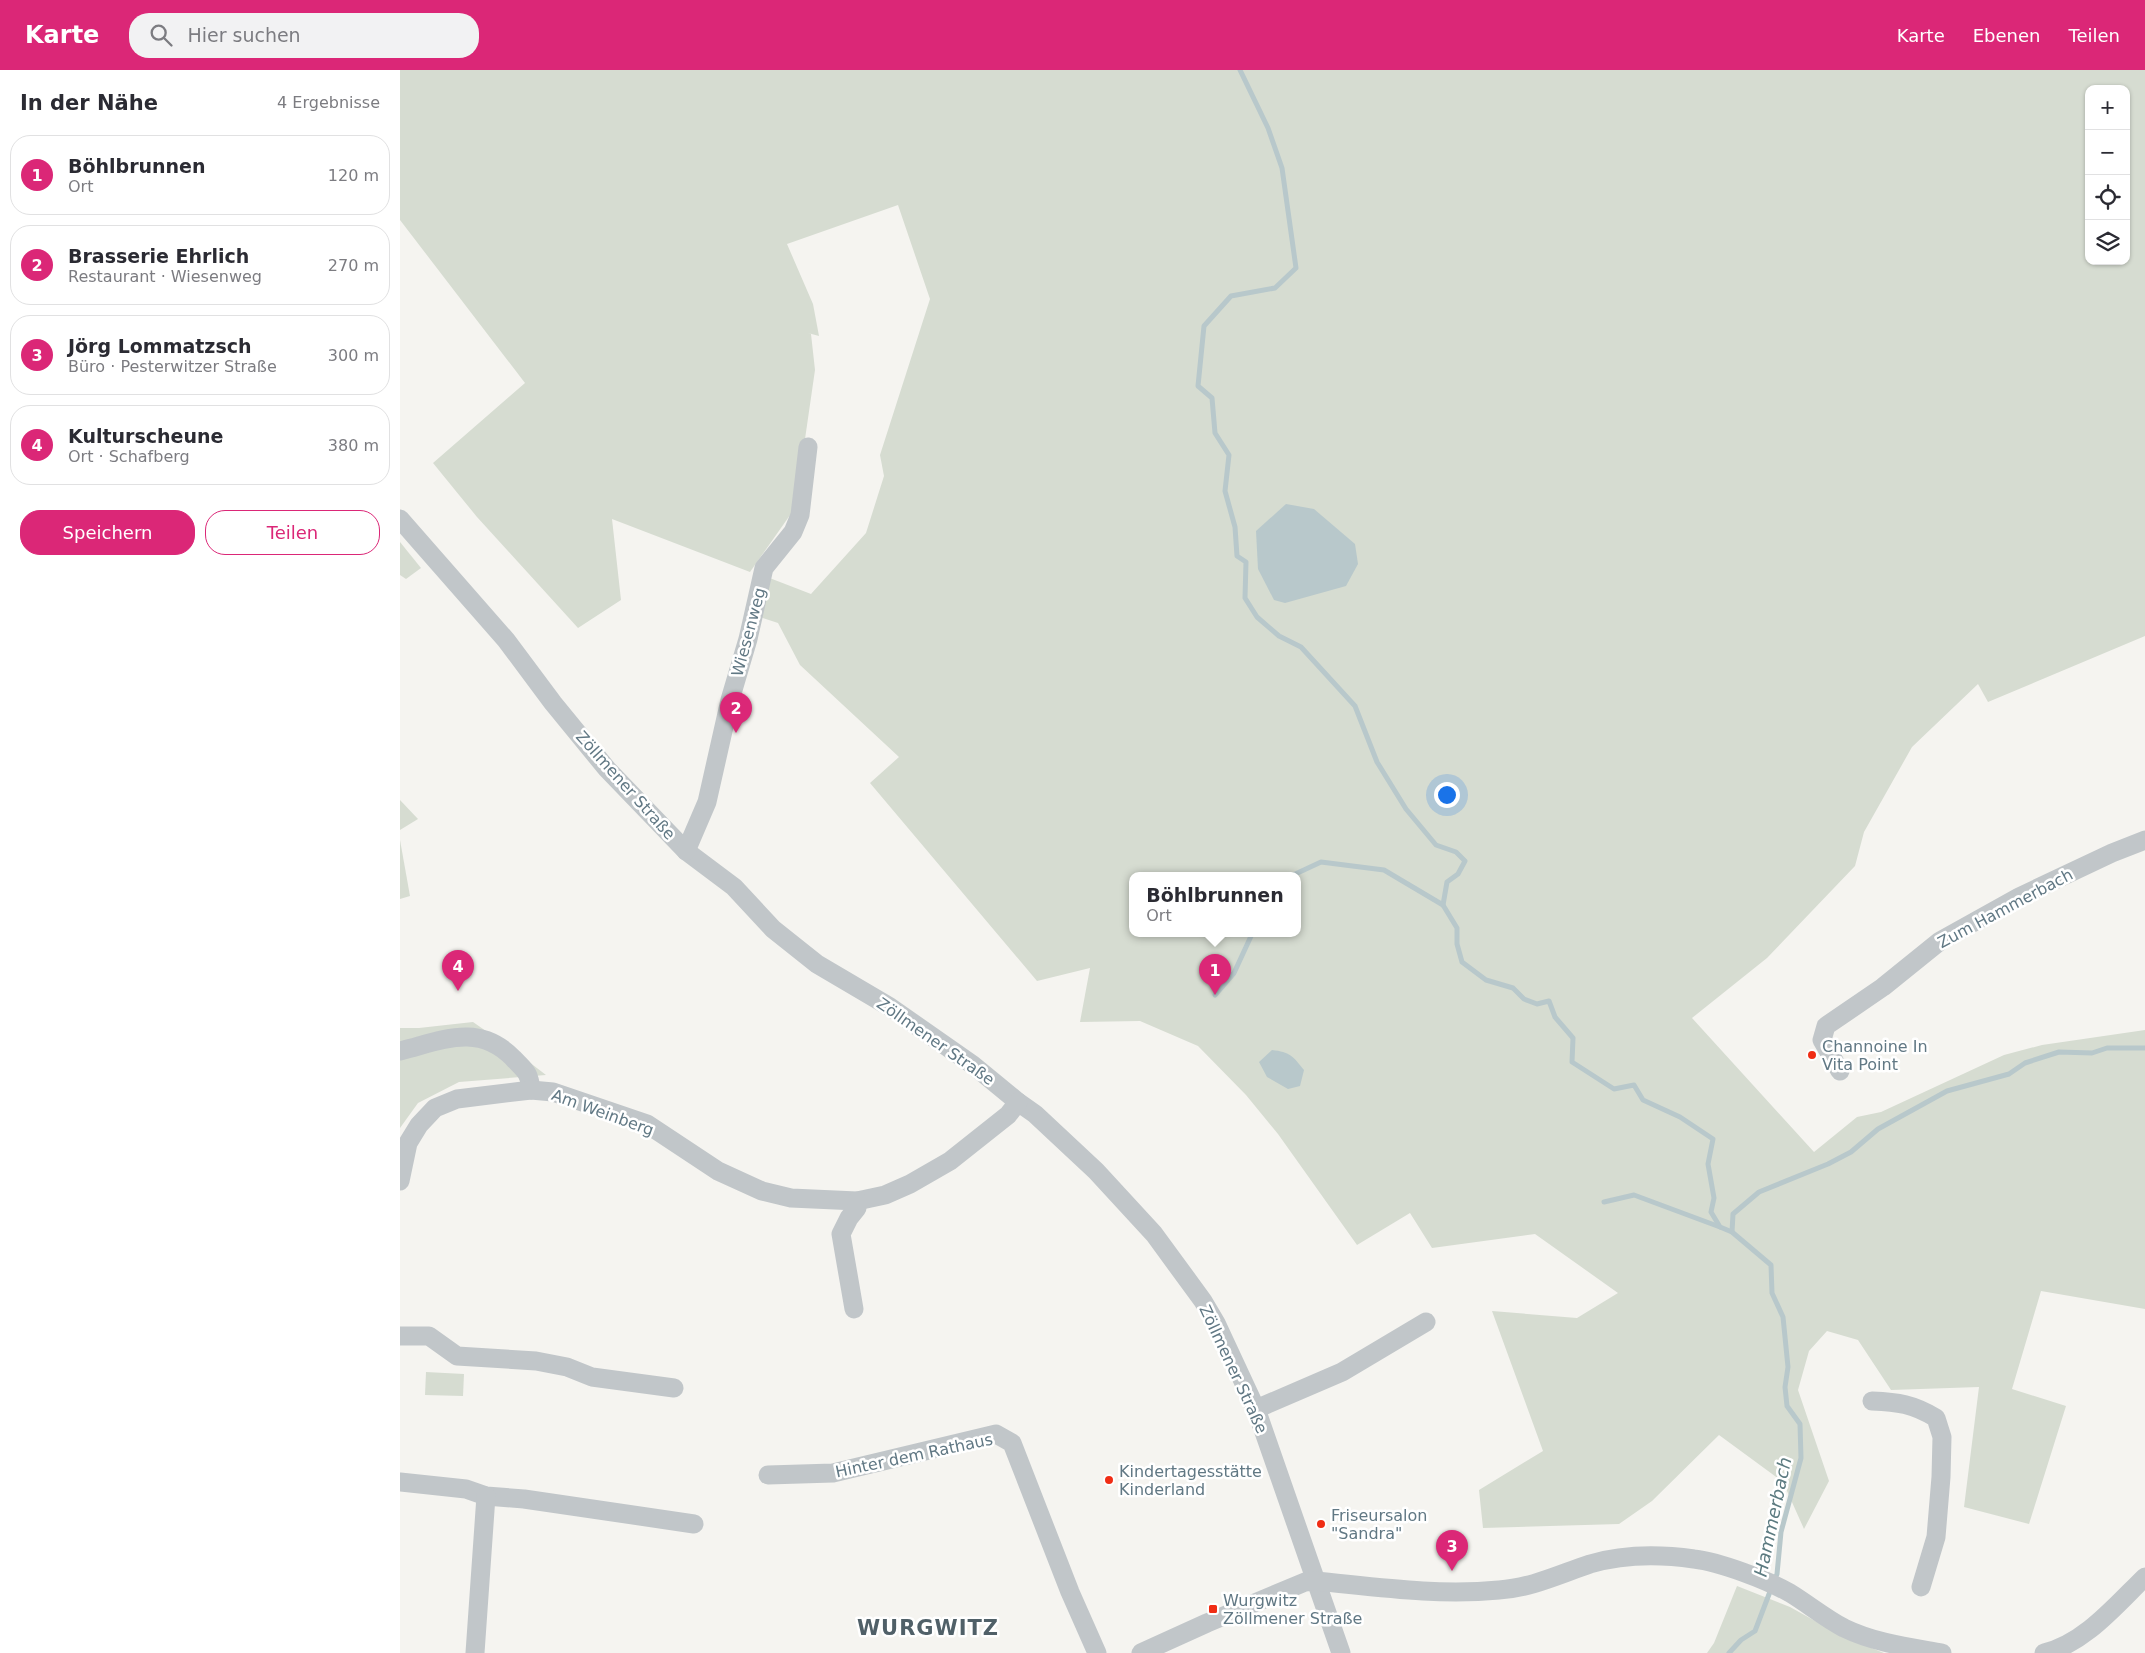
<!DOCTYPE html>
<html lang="de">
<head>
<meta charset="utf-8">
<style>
	body { margin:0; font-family:"DejaVu Sans",sans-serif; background:#f2f2f3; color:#2b2b33 }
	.controls { position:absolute; right:15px; top:15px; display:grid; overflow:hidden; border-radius:10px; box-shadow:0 1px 4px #0004 }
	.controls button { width:45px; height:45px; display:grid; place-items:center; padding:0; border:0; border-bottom:1px solid #e1e1e2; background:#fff; color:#2b2b33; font:25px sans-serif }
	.you { position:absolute; left:1046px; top:724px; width:18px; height:18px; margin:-12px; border:4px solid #fff; border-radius:50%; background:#1a73e8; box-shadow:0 0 0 8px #1a73e833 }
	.badge { display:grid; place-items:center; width:32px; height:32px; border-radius:50%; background:#db2777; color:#fff; font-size:16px; font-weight:700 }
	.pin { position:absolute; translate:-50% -41px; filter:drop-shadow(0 1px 2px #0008) }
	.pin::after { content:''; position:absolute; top:26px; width:18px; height:15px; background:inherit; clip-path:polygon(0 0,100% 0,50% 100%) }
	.popup { position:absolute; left:729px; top:802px; width:172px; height:65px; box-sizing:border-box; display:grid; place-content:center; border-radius:10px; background:#fff; filter:drop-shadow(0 1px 4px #0005); font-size:16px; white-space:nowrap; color:#7c7c81 }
	.popup b { font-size:19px; color:#2b2b33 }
	.popup::after { content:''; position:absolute; left:50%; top:100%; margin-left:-10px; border:10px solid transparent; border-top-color:#fff }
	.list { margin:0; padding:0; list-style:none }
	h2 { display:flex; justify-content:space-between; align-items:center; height:65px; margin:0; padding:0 20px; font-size:21px }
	h2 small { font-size:16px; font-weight:400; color:#7c7c81 }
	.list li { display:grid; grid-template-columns:32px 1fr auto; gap:15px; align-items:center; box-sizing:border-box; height:80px; margin:0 10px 10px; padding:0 10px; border:1px solid #e1e1e2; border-radius:20px }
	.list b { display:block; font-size:19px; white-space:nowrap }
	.list p { margin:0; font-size:16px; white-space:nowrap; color:#7c7c81 }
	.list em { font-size:16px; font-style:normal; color:#7c7c81 }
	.actions { display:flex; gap:10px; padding:15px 20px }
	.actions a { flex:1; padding:11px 0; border:1px solid #db2777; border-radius:20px; text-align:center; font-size:18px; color:#db2777 }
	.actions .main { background:#db2777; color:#fff }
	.icon { flex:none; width:28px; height:28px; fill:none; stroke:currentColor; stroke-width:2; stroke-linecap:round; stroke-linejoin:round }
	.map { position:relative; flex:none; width:1745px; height:1583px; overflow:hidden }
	header { display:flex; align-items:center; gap:30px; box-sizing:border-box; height:70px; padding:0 25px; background:#db2777; color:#fff }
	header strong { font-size:24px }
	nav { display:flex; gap:28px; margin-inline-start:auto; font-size:18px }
	.search { width:350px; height:45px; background:#f2f2f3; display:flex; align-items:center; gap:12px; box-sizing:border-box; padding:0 18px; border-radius:20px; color:#7c7c81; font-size:19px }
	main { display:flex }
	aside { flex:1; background:#fff }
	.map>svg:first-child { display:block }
	.green { fill:#d6dcd1; fill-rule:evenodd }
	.water { fill:#b8c8cb }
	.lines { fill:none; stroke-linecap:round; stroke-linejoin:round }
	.stream { stroke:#b8c8cb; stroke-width:5 }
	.minor { stroke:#c1c6c9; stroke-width:19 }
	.poi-dot { fill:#f02d14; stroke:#fff; stroke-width:2 }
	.labels { text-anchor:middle; stroke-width:5; stroke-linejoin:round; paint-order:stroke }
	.street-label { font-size:16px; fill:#617884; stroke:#fff }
	.poi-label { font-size:16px; fill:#617884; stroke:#fff; text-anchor:start }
	.water-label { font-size:18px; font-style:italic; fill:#5c7b81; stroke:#fff }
	.district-label { font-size:21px; font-weight:bold; letter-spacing:1px; fill:#506068; stroke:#fff }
</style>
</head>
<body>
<header>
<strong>Karte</strong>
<div class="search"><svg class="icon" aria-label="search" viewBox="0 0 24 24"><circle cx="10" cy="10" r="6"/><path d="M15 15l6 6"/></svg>Hier suchen</div>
<nav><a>Karte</a><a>Ebenen</a><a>Teilen</a></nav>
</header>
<main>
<aside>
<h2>In der Nähe<small>4 Ergebnisse</small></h2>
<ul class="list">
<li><span class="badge">1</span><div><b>Böhlbrunnen</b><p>Ort</p></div><em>120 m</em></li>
<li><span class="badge">2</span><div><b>Brasserie Ehrlich</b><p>Restaurant · Wiesenweg</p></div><em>270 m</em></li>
<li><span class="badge">3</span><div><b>Jörg Lommatzsch</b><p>Büro · Pesterwitzer Straße</p></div><em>300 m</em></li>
<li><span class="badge">4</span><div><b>Kulturscheune</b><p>Ort · Schafberg</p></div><em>380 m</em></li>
</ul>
<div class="actions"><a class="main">Speichern</a><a>Teilen</a></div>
</aside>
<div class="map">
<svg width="1745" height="1583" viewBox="0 0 1745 1583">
	<rect width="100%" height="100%" fill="#f5f4f0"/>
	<g class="green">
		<path d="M 0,0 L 1745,0 L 1745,566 L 1588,632 L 1578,614 L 1512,677 L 1464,762 L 1455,796 L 1367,888 L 1292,948 L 1414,1082 L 1457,1047 L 1481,1042 L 1604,985 L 1642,975 L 1745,960 L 1745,1239 L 1641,1221 L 1612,1319 L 1666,1336 L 1629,1454 L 1564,1437 L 1579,1317 L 1491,1320 L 1458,1270 L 1427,1261 L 1409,1281 L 1398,1320 L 1429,1411 L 1404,1459 L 1383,1412 L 1319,1365 L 1252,1431 L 1219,1454 L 1083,1458 L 1079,1420 L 1143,1381 L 1092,1241 L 1177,1248 L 1218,1223 L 1135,1164 L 1032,1178 L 1010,1143 L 957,1175 L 878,1064 L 846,1025 L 798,976 L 740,951 L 680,952 L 690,898 L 637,911 L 470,713 L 499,687 L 400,595 L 378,553 L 357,546 L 367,507 L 411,524 L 466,463 L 484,406 L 480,385 L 530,229 L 498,135 L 387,174 L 413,234 L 419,266 L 408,263 L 411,264 L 415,300 L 395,438 L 350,502 L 212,449 L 221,530 L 178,558 L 77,447 L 33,393 L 125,313 L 0,150 ZM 1689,19 L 1726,19 L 1726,191 L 1689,191 ZM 732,806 L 898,806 L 898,864 L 732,864 Z"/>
		<path d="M 0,472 L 21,498 L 6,509 L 0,505 Z"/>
		<path d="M 0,730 L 18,749 L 0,760 Z"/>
		<path d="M 0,770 L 10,826 L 0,829 Z"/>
		<path d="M 73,952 L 116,982 L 146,1005 L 59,1012 L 18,1033 L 0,1058 L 0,958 L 19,958 Z"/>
		<path d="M 26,1302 L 64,1304 L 63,1326 L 25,1325 Z"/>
		<path d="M 1337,1516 L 1390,1537 L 1444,1567 L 1484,1583 L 1307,1583 L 1314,1573 Z"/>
	</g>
	<g class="water">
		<path d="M 886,434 L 914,439 L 955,474 L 958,494 L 946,516 L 885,533 L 874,530 L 858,499 L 856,461 Z"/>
		<path d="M 872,980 C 890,982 893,986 904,1000 L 900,1016 L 888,1019 L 867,1007 L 859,992 Z"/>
	</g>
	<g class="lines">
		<g class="stream">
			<path d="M 840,0 L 868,58 L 882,98 L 896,198 L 875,218 L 831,226 L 804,256 L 798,316 L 812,328 L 815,363 L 829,385 L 825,421 L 835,457 L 837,486 L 846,492 L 845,528 L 857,547 L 879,566 L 901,577 L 955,636 L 977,692 L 1006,739 L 1036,775 L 1056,782 L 1065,791 L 1058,804 L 1047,812 L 1043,835 L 1057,858 L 1057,874 L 1062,892 L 1086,910 L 1113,918 L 1124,929 L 1137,934 L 1149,931 L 1155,947 L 1173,968 L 1172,992 L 1214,1019 L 1234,1015 L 1243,1030 L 1280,1047 L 1313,1069 L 1308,1094 L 1314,1128 L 1311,1142 L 1320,1157 L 1332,1162 L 1371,1195 L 1372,1223 L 1383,1247 L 1388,1297 L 1385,1317 L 1387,1336 L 1400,1354 L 1401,1388 L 1381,1462 L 1377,1504 L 1374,1511"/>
			<path d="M 891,806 L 921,792 L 984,800 L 1043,835"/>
			<path d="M 815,925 L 834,903 L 852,864"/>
			<path d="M 1204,1132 L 1234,1125 L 1320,1157"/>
			<path d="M 1332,1162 L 1333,1144 L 1359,1122 L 1428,1094 L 1451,1082 L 1478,1059 L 1547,1021 L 1609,1004 L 1625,993 L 1659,982 L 1692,983 L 1707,978 L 1745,978"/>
			<path d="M 1329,1583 L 1341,1570 L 1355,1561 L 1371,1519"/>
		</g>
		<g class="minor">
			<path d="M 0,449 L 106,570 L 153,633 L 207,699 L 286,781 L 334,817 L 373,859 L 417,894 L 490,937 L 573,995 L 618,1032 L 635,1044 L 696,1101 L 754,1164 L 803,1231 L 816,1253 L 856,1339 L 941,1583"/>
			<path d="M 286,781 L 307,732 L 330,630 L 348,569 L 364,498 L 393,462 L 400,445 L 408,377"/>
			<path d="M 0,981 C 41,971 78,952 113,988 C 125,1001 129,1001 131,1020"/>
			<path d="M 1440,1001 L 1422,970 L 1426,956 L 1483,917 L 1540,871 L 1619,827 L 1712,783 L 1745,770"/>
			<path d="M 0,1111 L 8,1073 L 19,1055 L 35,1038 L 57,1029 L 131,1020 L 153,1022 L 247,1054 L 318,1101 L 362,1121 L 391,1128 L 457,1131 L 485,1125 L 510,1114 L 550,1091 L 608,1045 L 618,1032"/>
			<path d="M 454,1239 L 441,1164 L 449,1148 L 457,1138 L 457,1131"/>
			<path d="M 0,1266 L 29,1266 L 57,1286 L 136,1291 L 167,1297 L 192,1307 L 274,1318"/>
			<path d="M 1472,1331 C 1498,1332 1513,1334 1536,1348 L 1542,1367 L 1541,1407 L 1536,1467 L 1521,1517"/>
			<path d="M 856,1339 L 942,1302 L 1026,1252"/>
			<path d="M 368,1405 L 433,1403 L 596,1364 L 612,1373 L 670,1522 L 697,1583"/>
			<path d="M 0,1412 L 66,1419 L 86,1426 L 124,1429 L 294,1454"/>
			<path d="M 75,1583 L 86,1426"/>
			<path d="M 741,1583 L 807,1553 L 905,1512 L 915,1511 C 977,1517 1037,1526 1099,1520 C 1131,1518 1160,1504 1190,1494 C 1224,1484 1259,1484 1294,1489 C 1320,1492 1367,1510 1390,1523 C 1408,1534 1425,1548 1444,1558 C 1475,1573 1508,1577 1542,1583"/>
			<path d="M 1644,1583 C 1684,1574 1716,1535 1745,1507"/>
		</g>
	</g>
	<g class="poi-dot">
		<circle cx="1412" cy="985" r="5"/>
		<circle cx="709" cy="1410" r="5"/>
		<circle cx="921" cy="1454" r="5"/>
		<rect x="808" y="1534" width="10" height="10" rx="2.5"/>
	</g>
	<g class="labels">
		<g class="street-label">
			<text transform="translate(348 562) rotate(-75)" y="6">Wiesenweg</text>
			<text transform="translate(226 715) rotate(48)" y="6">Zöllmener Straße</text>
			<text transform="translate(1605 838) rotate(-28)" y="6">Zum Hammerbach</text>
			<text transform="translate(536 971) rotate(35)" y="6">Zöllmener Straße</text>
			<text transform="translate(203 1042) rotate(20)" y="6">Am Weinberg</text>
			<text transform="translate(834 1299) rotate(65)" y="6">Zöllmener Straße</text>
			<text transform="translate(514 1385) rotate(-12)" y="6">Hinter dem Rathaus</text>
		</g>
		<g class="poi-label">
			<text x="1422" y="982">Channoine In<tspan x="1422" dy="18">Vita Point</tspan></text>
			<text x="719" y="1407">Kindertagesstätte<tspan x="719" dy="18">Kinderland</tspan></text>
			<text x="931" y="1451">Friseursalon<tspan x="931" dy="18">"Sandra"</tspan></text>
			<text x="823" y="1536">Wurgwitz<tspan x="823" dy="18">Zöllmener Straße</tspan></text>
		</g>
		<g class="water-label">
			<text transform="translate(1373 1447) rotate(-78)" y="6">Hammerbach</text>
		</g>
		<g class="district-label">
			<text x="528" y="1565">WURGWITZ</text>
		</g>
	</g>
</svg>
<div class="controls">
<button>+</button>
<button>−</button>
<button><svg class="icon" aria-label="locate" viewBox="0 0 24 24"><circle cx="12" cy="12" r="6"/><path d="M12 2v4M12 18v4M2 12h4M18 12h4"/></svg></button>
<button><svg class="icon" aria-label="layers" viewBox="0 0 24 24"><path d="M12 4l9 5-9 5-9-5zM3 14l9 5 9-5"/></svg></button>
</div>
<div class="you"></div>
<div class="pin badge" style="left:815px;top:925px">1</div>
<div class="popup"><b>Böhlbrunnen</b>Ort</div>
<div class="pin badge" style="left:336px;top:663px">2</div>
<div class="pin badge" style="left:1052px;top:1501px">3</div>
<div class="pin badge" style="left:58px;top:921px">4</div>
</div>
</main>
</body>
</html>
